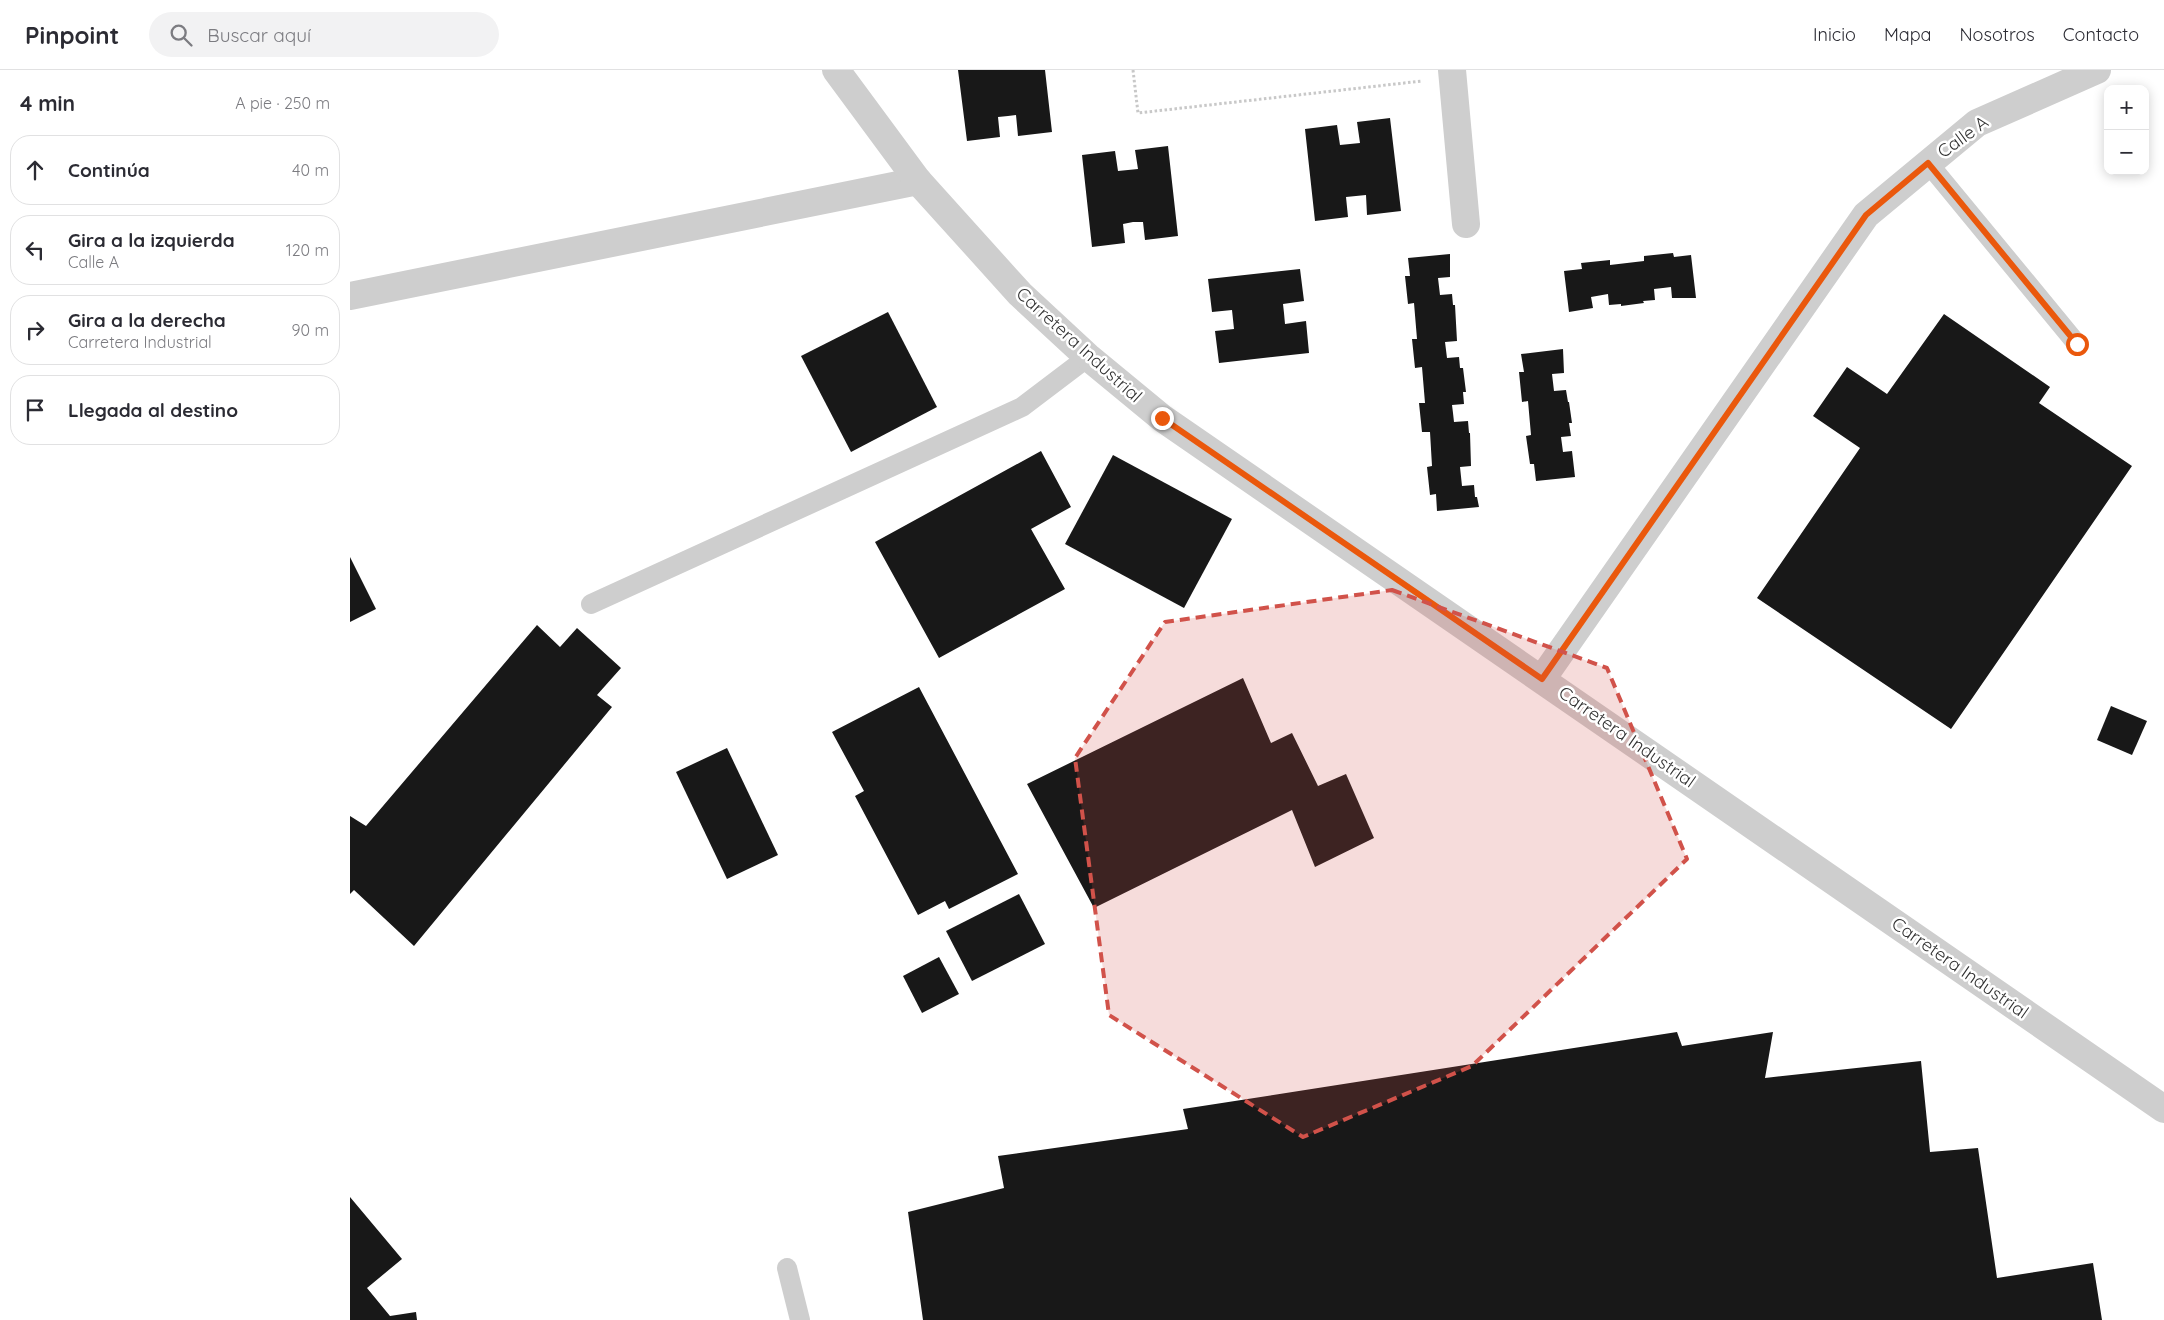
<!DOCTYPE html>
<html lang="es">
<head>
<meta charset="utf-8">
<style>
	body { margin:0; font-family:Quicksand,sans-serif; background:#f2f2f3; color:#2b2b33 }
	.controls { position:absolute; right:15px; top:15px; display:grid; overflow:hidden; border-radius:10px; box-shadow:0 2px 12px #0003 }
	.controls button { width:45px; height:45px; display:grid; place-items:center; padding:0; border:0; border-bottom:1px solid #e1e1e2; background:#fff; color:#2b2b33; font:25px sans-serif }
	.stop { position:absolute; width:15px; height:15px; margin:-11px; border:4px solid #ea580c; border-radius:50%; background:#fff }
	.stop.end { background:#ea580c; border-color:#fff; box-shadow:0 1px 5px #0008 }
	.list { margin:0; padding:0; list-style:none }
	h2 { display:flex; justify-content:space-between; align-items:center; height:65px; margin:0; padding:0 20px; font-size:21px }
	h2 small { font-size:16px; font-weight:400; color:#7c7c81 }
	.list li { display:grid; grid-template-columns:32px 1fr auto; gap:15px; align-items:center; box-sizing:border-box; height:70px; margin:0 10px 10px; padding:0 10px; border:1px solid #e1e1e2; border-radius:20px }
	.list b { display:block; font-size:19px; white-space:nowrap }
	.list p { margin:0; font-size:16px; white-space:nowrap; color:#7c7c81 }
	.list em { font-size:16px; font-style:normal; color:#7c7c81 }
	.icon { flex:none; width:28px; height:28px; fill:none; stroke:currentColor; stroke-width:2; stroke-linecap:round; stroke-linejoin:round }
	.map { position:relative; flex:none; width:1814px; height:1250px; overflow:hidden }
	header { display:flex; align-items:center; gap:30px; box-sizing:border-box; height:70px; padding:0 25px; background:#fff; border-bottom:1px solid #e1e1e2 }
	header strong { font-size:24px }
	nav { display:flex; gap:28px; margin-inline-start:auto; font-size:18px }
	.search { width:350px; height:45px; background:#f2f2f3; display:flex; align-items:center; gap:12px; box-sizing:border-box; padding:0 18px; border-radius:28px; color:#7c7c81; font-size:19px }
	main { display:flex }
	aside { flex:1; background:#fff }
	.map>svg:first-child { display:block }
	.building { fill:#181818 }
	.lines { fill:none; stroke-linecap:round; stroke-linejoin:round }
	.path { stroke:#c8c8c8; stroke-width:3; stroke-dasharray:2.5 2.5; stroke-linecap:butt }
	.service { stroke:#cecece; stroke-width:20 }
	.minor { stroke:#cecece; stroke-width:28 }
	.tertiary { stroke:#cecece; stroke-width:28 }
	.route { stroke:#ea580c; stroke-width:6 }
	.marked { fill:#d1524a; fill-opacity:0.2; stroke:#d1524a; stroke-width:4; stroke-dasharray:10 6; stroke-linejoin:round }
	.labels { text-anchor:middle; stroke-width:5; stroke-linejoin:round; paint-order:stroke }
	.street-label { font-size:18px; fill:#313131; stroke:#fff }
</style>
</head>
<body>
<header>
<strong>Pinpoint</strong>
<div class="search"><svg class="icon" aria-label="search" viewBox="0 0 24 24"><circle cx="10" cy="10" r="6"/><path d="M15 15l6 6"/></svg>Buscar aquí</div>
<nav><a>Inicio</a><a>Mapa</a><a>Nosotros</a><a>Contacto</a></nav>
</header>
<main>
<aside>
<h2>4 min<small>A pie · 250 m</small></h2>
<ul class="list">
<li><svg class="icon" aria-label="ahead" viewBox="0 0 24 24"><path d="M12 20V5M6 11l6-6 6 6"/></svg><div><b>Continúa</b></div><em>40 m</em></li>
<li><svg class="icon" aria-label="left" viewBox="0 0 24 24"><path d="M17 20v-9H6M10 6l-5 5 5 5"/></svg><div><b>Gira a la izquierda</b><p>Calle A</p></div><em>120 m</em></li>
<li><svg class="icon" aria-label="right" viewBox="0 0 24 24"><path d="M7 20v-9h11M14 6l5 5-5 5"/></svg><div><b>Gira a la derecha</b><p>Carretera Industrial</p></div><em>90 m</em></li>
<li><svg class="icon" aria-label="arrive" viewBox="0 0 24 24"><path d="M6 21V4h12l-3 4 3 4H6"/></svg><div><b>Llegada al destino</b></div></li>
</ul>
</aside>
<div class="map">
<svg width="1814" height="1250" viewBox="0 0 1814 1250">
	<rect width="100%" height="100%" fill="#fff"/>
	<g class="building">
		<path d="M 608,0 L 695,0 L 702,62 L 668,66 L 666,45 L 658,46 L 648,47 L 650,67 L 617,71 Z"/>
		<path d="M 1040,48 L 1051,141 L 1017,145 L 1016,125 L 996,127 L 998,147 L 965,151 L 955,59 L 987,55 L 990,75 L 1010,73 L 1007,52 Z"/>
		<path d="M 818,76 L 828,166 L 795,170 L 793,152 L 783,152 L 773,154 L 775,173 L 742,177 L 732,85 L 765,81 L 768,101 L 788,99 L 785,80 Z"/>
		<path d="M 1323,183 L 1324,187 L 1341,185 L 1346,228 L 1322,228 L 1321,217 L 1313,218 L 1304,219 L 1305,230 L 1293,231 L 1294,233 L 1271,236 L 1271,234 L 1259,235 L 1258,224 L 1241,227 L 1243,238 L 1219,242 L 1214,201 L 1232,199 L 1231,193 L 1260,190 L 1260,195 L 1294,191 L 1294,186 Z"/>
		<path d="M 1100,184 L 1100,207 L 1088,208 L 1090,225 L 1102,224 L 1103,235 L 1105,235 L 1107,271 L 1095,272 L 1097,288 L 1109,287 L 1110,298 L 1113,298 L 1116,322 L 1113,322 L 1114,334 L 1102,335 L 1103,343 L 1104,352 L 1118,351 L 1119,363 L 1120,363 L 1121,396 L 1110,397 L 1112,416 L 1124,415 L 1125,427 L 1127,427 L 1129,437 L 1087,441 L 1086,424 L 1080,425 L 1077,397 L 1082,396 L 1080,362 L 1072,362 L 1069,333 L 1075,333 L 1072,297 L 1065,298 L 1062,269 L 1067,269 L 1064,233 L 1058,234 L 1055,206 L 1060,206 L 1058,188 Z"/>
		<path d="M 950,199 L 954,231 L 933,234 L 934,243 L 935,254 L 956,251 L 959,283 L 869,293 L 865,261 L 884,259 L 882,240 L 862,242 L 858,209 Z"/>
		<path d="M 538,242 L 587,337 L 501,382 L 451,286 Z"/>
		<path d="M 1594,244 L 1700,317 L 1689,333 L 1782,396 L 1601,659 L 1407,528 L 1510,378 L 1463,346 L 1497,297 L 1537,324 Z"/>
		<path d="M 1213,279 L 1214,303 L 1202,304 L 1204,321 L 1216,320 L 1218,332 L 1219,332 L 1222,353 L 1219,353 L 1221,366 L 1211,367 L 1213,382 L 1222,381 L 1225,407 L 1186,411 L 1184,394 L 1180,394 L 1176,366 L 1181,365 L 1178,331 L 1172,332 L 1169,302 L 1174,302 L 1171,284 Z"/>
		<path d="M 691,381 L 721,437 L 681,459 L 715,519 L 589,588 L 525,472 Z"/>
		<path d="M 763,385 L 882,449 L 834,538 L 715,474 Z"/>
		<path d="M 0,487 L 26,539 L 0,552 Z"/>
		<path d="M 187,555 L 210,577 L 227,558 L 271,598 L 247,625 L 262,637 L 64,876 L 4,820 L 0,824 L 0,746 L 16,756 Z"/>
		<path d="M 893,608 L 921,673 L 942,663 L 968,716 L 996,704 L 1024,768 L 965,797 L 942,740 L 744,838 L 677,714 Z"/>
		<path d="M 569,617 L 668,804 L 599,839 L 595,831 L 568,845 L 505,726 L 514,721 L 482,662 Z"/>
		<path d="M 1761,636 L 1797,651 L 1782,685 L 1747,670 Z"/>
		<path d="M 377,678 L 428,785 L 377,809 L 326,702 Z"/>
		<path d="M 669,824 L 695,874 L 622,911 L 596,861 Z"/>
		<path d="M 589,887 L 609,924 L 572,943 L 553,906 Z"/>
		<path d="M 1327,962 L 1332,976 L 1423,962 L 1415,1008 L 1571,991 L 1580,1082 L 1628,1078 L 1647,1208 L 1743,1193 L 1752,1250 L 573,1250 L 558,1142 L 654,1118 L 648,1086 L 838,1059 L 833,1039 Z"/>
		<path d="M 0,1127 L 52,1189 L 17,1218 L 40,1246 L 66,1242 L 67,1250 L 0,1250 Z"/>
	</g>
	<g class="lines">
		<path class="path" d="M 783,0 L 788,43 L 1072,11"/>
		<g class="service">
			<path d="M 1578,93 L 1727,274"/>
			<path d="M 241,534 L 672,337 L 738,287"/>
			<path d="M 437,1198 L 450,1250"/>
		</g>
		<g class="minor">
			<path d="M 1102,0 L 1116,154"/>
			<path d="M 0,226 L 568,111"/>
			<path d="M 1192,609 L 1516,145 L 1627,53 L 1747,0"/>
		</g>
		<path class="tertiary" d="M 486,0 L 568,111 L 670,224 L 738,287 L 812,348 L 1814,1039"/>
	</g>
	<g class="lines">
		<path class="route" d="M 812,348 L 1192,609 L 1516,145 L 1578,93 L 1727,274"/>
	</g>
	<path class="marked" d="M 1042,520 L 1257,598 L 1337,789 L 1122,996 L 953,1067 L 759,945 L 725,688 L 815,552 Z"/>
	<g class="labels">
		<g class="street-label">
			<text transform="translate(1613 67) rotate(-36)" y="6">Calle A</text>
			<text transform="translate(729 275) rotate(42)" y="6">Carretera Industrial</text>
			<text transform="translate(1277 667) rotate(35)" y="6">Carretera Industrial</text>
			<text transform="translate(1610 898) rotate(35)" y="6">Carretera Industrial</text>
		</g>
	</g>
</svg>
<div class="controls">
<button>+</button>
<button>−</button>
</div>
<div class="stop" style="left:1727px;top:274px"></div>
<div class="stop end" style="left:812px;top:348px"></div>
</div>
</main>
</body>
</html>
